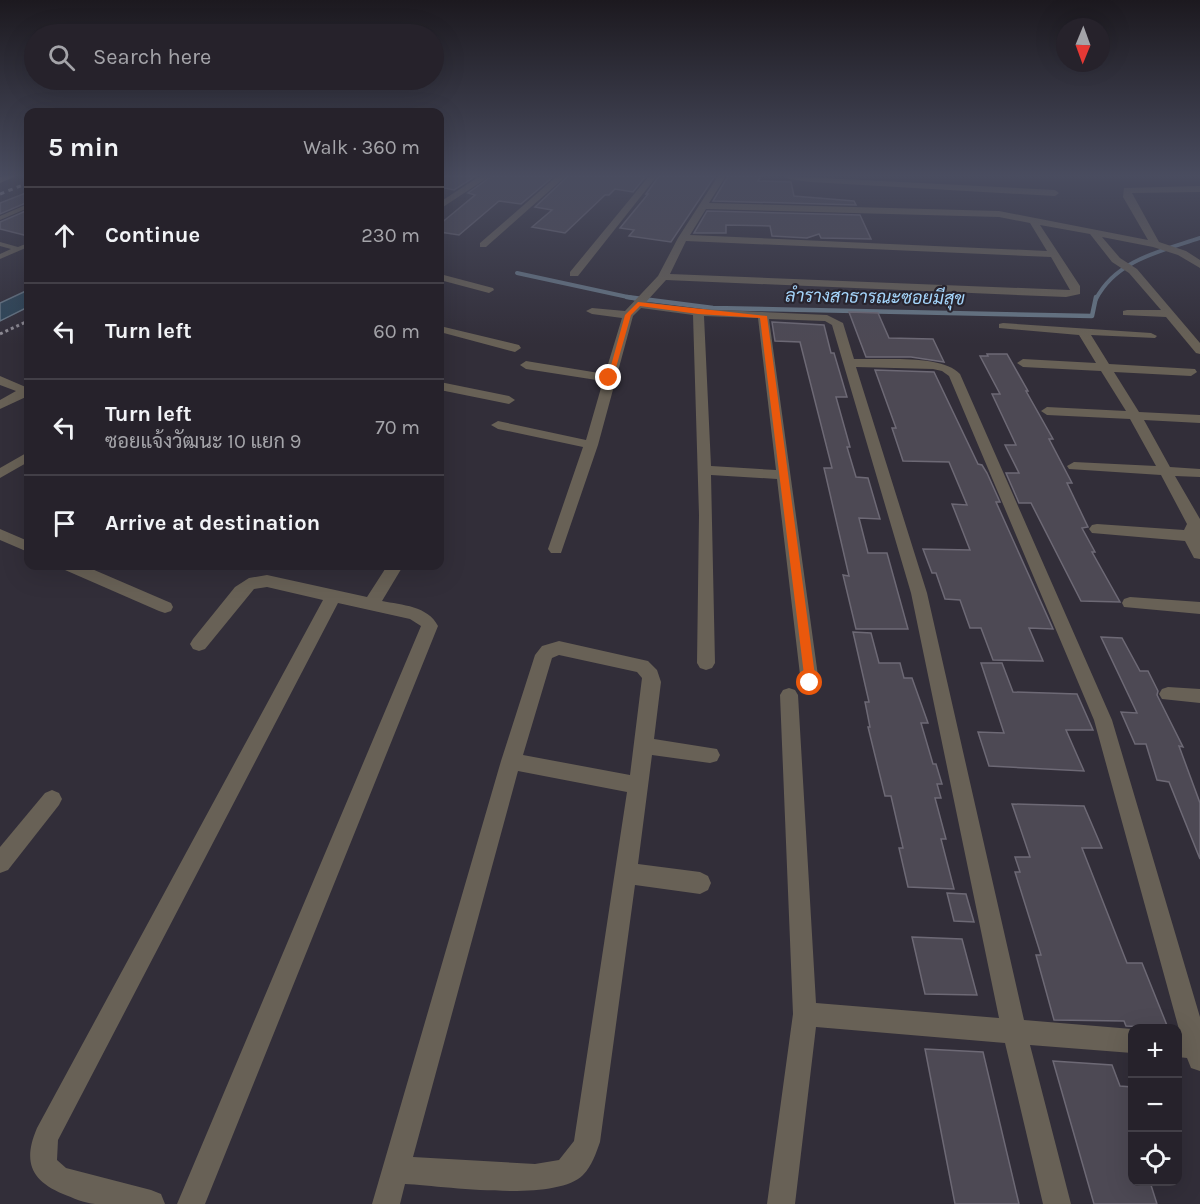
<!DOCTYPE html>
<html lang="en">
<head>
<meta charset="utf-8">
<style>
	body { margin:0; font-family:Karla,Sarabun,sans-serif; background:#322f37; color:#f1f3f6 }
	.controls { position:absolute; right:18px; bottom:18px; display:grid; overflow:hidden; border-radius:12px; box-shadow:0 6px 24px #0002 }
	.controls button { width:54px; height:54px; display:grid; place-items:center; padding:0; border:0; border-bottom:2px solid #423f47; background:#26222b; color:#f1f3f6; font:30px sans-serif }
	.compass { position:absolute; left:1056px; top:18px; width:54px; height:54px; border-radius:50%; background:#26222b; box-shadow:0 6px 24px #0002; rotate:181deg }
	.stop { position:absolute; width:18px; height:18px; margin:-14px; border:4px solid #ea580c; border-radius:50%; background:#fff }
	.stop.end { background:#ea580c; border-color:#fff; box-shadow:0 2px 6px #0008 }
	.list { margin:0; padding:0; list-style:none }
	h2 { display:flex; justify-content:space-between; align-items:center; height:78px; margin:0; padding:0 24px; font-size:26px }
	h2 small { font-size:20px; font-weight:400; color:#a4a4a9 }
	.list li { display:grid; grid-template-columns:39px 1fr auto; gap:18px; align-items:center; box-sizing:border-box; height:96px; padding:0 24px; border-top:2px solid #423f47 }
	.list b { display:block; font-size:22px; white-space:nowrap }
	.list p { margin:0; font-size:20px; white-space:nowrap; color:#a4a4a9 }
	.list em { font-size:20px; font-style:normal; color:#a4a4a9 }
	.icon { flex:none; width:33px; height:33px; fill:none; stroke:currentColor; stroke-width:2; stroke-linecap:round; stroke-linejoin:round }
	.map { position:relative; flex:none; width:1200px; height:1204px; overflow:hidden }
	.search { position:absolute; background:#26222b; box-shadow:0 6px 24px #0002; left:24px; top:24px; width:420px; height:66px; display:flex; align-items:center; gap:15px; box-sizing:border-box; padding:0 21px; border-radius:33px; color:#a4a4a9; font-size:22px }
	.panel { position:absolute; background:#26222b; box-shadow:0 6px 24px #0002; left:24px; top:108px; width:420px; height:462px; border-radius:12px }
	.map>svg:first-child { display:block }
	.water { fill:#2e4659; stroke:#687887; stroke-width:1.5 }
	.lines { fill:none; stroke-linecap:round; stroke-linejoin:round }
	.stream-far1 { stroke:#687887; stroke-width:4 }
	.stream { stroke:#687887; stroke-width:4.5 }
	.building { fill:#4d4954; stroke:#6d6975; stroke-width:1.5 }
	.path { stroke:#908d96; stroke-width:3; stroke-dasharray:3 3; stroke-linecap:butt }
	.service { fill:#686156; fill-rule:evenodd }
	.minor { fill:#686156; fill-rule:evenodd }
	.secondary { fill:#877c6a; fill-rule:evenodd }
	.rail { stroke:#b1afb7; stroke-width:3; stroke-dasharray:4.5 4.5; stroke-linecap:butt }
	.route { fill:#ea580c }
	.labels { text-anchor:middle; stroke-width:4.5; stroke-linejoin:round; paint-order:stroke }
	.far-water-label { font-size:18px; font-style:italic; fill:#a4d4fa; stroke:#28242e }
</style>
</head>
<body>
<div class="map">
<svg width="1200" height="1204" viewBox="0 0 1200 1204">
	<rect width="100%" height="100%" fill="#322e39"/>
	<path class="water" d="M 28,290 L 28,307 L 0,321 L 0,303 Z"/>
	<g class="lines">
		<g class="stream-far1">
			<path d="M 517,273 L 637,299"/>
			<path d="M 1096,299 C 1116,260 1161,251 1200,238"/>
		</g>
		<path class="stream" d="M 627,297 L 713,308 L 1092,316 L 1096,297"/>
	</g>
	<g class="building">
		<path d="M 440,176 L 476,176 L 454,190 L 440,187 Z"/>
		<path d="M 492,176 L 554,176 L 521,204 L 499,201 L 459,235 L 440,232 L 440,224 L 475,195 L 468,193 Z"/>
		<path d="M 568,176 L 646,176 L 633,192 L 615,189 L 609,195 L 605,195 L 565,233 L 532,227 L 552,210 L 535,207 Z"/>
		<path d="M 659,176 L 715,176 L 671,242 L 629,236 L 634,230 L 620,228 L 648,194 L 646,194 Z"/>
		<path d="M 728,176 L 761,176 L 758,181 L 791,182 L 794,196 L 854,201 L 856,205 L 713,201 Z"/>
		<path d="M 28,192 L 28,202 L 0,214 L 0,203 Z"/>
		<path d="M 28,210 L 28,236 L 0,229 L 0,222 Z"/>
		<path d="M 707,211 L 860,215 L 871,239 L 821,238 L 819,234 L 807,238 L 772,236 L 770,226 L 726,225 L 726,233 L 694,233 Z"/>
		<path d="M 849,312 L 878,313 L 889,338 L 933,339 L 944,362 L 911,357 L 866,357 Z"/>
		<path d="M 772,322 L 824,325 L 831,353 L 834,353 L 847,397 L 836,397 L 850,447 L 847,447 L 856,477 L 868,478 L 880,519 L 859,518 L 868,553 L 887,553 L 908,629 L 856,629 L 843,575 L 849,576 L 824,468 L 832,468 L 800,342 L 775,341 Z"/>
		<path d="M 987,354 L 1007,354 L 1028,391 L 1026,391 L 1053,439 L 1049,439 L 1072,483 L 1067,483 L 1088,527 L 1082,528 L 1095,552 L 1092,552 L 1120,602 L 1081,601 L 1031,503 L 1019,503 L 1006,473 L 1019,473 L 1005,445 L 1016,445 L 992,394 L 1000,394 L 980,356 L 988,356 Z"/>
		<path d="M 875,370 L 934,372 L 978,464 L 982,465 L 987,473 L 1000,502 L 996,502 L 1053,629 L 1029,628 L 1043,661 L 993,660 L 981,628 L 970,628 L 960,600 L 945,599 L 936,573 L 932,573 L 923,549 L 970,550 L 952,504 L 967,505 L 949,462 L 903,461 L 892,428 L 896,428 Z"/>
		<path d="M 853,632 L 871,633 L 879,663 L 900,663 L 904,678 L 912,678 L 928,723 L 921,723 L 933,764 L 936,764 L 942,784 L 937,784 L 941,798 L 935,798 L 946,839 L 941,839 L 954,889 L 908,887 L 899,848 L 903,848 L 891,796 L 885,796 L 868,727 L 870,727 L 865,702 L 869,702 Z"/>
		<path d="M 1101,637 L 1122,638 L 1140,671 L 1148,671 L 1158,691 L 1157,695 L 1183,747 L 1179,746 L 1200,803 L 1200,859 L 1169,782 L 1157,780 L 1146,744 L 1135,744 L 1121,712 L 1137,713 Z"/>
		<path d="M 981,663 L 1002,663 L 1013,692 L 1077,694 L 1093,730 L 1066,730 L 1084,771 L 989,766 L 978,732 L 1004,733 Z"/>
		<path d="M 1012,804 L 1084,806 L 1102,848 L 1082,848 L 1127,963 L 1142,963 L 1168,1028 L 1126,1026 L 1124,1021 L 1054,1020 L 1036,955 L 1041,955 L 1015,872 L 1020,872 L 1015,857 L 1030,857 Z"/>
		<path d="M 947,893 L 966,894 L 974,922 L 954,921 Z"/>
		<path d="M 912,937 L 962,939 L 977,995 L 925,994 Z"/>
		<path d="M 925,1049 L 983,1052 L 1019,1204 L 955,1204 Z"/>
		<path d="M 1053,1061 L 1112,1065 L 1120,1086 L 1132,1087 L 1132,1182 L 1150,1182 L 1157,1204 L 1094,1204 Z"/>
	</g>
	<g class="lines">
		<path class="path" d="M 0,334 L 28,321"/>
		<g class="service">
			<path d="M 28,204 L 28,208 L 0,220 L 0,216 Z"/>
			<path d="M 0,242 L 18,247 L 28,243 L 28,247 L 0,259 L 0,254 L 11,249 L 0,246 Z"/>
		</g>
		<g class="minor">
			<path d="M 480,176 L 490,176 L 440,209 L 440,202 Z"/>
			<path d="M 557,176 L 566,176 L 486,247 L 480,247 L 480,243 Z"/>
			<path d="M 649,176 L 657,176 L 578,276 L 570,276 L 570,272 Z"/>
			<path d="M 718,176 L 726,176 L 709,203 L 999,211 L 1148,240 L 1123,197 L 1124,188 L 1200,186 L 1200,192 L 1132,193 L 1159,242 L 1186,251 L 1200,260 L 1200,268 L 1178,255 L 1153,247 L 1102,237 L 1120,258 L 1137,269 L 1200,343 L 1200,354 L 1196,353 L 1166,317 L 1123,315 L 1123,311 L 1127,310 L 1161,310 L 1129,273 L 1112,262 L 1090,234 L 1040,225 L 1080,286 L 1080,294 L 1066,297 L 666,280 L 646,302 L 698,309 L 827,315 L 843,323 L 854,359 C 881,360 943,354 960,374 L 1112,720 L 1200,1017 L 1200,1071 L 1191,1068 L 1187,1058 L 1178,1057 L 1178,1033 L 1180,1033 L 1094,720 L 949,376 L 942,371 L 933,369 L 856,367 L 927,593 L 1024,1020 L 1132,1029 L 1132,1053 L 1030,1045 L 1071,1204 L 1043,1204 L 1005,1043 L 816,1027 L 795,1204 L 767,1204 L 793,1014 L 780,695 L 783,690 L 789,688 L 795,690 L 798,695 L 816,1003 L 999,1018 L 911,593 L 832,325 L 825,321 L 769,319 L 819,683 L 816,688 L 810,690 L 804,688 L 801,683 L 777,479 L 711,475 L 715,663 L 712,668 L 706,670 L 700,668 L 697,663 L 699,515 L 693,315 L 641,308 L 633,316 L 598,445 L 561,553 L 551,553 L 548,549 L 583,447 L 498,429 L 491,425 L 498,421 L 586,440 L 603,381 L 526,369 L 520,365 L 526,361 L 605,374 L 622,318 L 592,314 L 586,311 L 592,308 L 625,311 L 658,276 L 678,238 ZM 706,209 L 999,217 L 1030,223 L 1047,251 L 690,235 ZM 686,241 L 1051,257 L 1070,290 L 670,274 ZM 704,316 L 758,318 L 776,470 L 711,466 Z"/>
			<path d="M 785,176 L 1055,190 L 1059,193 L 1055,196 L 811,182 L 789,179 Z"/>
			<path d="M 440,274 L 493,288 L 494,290 L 489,293 L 440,280 Z"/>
			<path d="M 1003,323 L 1151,333 L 1157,336 L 1155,338 L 1091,335 L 1109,364 L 1195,369 L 1197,372 L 1191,376 L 1114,372 L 1139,412 L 1200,415 L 1200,423 L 1144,420 L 1170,467 L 1200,469 L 1200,477 L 1175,476 L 1200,519 L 1200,559 L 1194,558 L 1185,541 L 1092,533 L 1089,529 L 1092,525 L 1097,524 L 1184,530 L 1187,524 L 1161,475 L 1069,469 L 1067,466 L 1074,462 L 1156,466 L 1130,419 L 1047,415 L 1041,411 L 1047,407 L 1126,411 L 1101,371 L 1023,367 L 1017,363 L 1023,359 L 1096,363 L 1079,335 L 999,328 L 999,324 Z"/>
			<path d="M 440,326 L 519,345 L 521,348 L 515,352 L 440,332 Z"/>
			<path d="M 0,376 L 28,388 L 28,396 L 0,409 L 0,400 L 16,391 L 0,385 Z"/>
			<path d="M 440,382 L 509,396 L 515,400 L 509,404 L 440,390 Z"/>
			<path d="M 28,452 L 28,462 L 0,478 L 0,468 Z"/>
			<path d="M 0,529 L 28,541 L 28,552 L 0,540 Z"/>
			<path d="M 63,566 L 85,566 L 171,603 L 173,607 L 171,611 L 165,613 L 159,611 L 65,570 Z"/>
			<path d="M 387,566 L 403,566 L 382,601 C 402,605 428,606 438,626 L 205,1204 L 177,1204 L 421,626 L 410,619 L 338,603 L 58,1140 L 57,1160 L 66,1168 L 151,1190 L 161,1194 L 165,1204 C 142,1204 117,1204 95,1204 C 84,1203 73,1198 63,1194 C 30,1180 23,1161 37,1128 L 323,600 L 267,587 L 254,589 L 205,649 L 199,651 L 193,649 L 190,644 L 193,639 L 235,587 L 249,578 L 267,575 L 367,597 Z"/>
			<path d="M 1130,597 L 1200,602 L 1200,614 L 1124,607 L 1122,603 L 1124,599 Z"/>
			<path d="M 559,641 L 648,661 L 657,670 L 661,682 L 654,739 L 717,749 L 720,755 L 717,761 L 710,763 L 652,755 L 638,864 L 700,872 L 708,876 L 711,883 L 708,890 L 700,894 L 635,885 L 600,1142 C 596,1153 592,1166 583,1175 C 555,1203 445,1186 405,1184 L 400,1204 L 372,1204 L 501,761 L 535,655 L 542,646 ZM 559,655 L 637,672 L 642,678 L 630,775 L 523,755 L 552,658 ZM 518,771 L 627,792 L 574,1141 L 559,1160 L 535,1164 L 413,1157 Z"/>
			<path d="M 1168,687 L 1200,689 L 1200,703 L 1162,699 L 1159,694 L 1162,689 Z"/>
			<path d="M 52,790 L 59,793 L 62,799 L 59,805 L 8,870 L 0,873 L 0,847 L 45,793 Z"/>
		</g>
		<path class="secondary" d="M 4,176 L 16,176 L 0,183 L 0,177 Z"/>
		<path class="rail" d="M 0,194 L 28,183"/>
	</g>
	<linearGradient id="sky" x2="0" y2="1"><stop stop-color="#1c191f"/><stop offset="0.51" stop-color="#494c5f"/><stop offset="1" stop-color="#494c5f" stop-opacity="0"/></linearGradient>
	<rect width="1200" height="344" fill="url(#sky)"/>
	<path class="route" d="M 638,302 L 767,316 L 816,683 L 814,686 L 807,686 L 805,683 L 760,318 L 698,314 L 640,306 L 631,315 L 613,378 L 607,380 L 625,315 Z"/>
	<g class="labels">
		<g class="far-water-label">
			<text transform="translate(875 297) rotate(1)" y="6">ลำรางสาธารณะซอยมีสุข</text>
		</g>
	</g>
</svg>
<div class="controls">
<button>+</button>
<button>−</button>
<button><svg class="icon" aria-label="locate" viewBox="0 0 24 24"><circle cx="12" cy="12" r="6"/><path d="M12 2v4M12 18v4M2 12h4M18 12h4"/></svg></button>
</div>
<svg class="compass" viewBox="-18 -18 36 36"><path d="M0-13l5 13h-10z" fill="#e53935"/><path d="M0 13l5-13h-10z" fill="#a4a4a9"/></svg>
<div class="stop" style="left:810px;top:683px"></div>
<div class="stop end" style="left:609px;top:378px"></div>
<div class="search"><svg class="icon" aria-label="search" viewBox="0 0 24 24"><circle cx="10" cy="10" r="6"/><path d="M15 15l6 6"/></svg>Search here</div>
<section class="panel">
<h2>5 min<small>Walk · 360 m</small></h2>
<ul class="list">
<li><svg class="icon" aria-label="ahead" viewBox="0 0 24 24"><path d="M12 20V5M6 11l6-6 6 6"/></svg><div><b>Continue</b></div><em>230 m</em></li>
<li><svg class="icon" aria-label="left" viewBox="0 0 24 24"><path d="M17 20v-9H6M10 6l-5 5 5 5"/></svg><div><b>Turn left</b></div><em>60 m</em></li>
<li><svg class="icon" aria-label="left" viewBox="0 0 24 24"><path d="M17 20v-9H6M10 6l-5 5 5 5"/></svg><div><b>Turn left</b><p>ซอยแจ้งวัฒนะ 10 แยก 9</p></div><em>70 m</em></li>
<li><svg class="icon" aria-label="arrive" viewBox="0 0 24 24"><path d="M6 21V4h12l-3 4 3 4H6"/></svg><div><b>Arrive at destination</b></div></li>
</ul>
</section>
</div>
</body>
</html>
